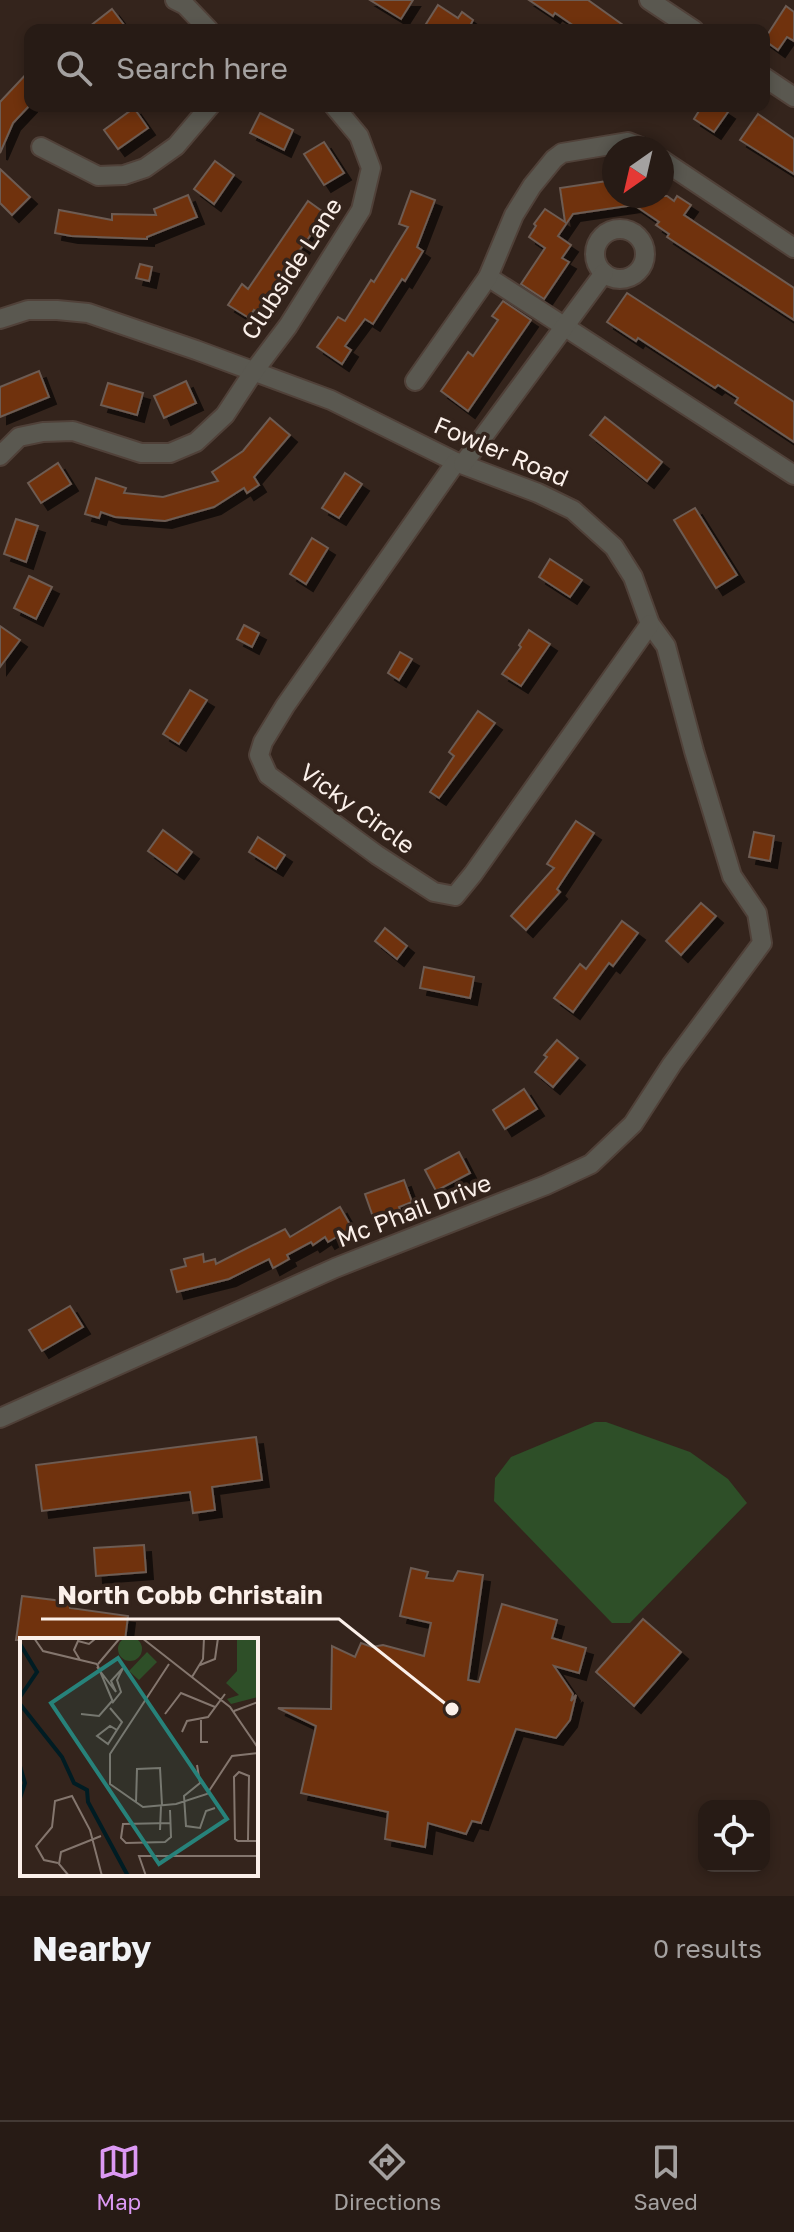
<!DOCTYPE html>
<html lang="en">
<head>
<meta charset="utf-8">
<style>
	body { margin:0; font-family:"Golos Text",sans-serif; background:#332822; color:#f1f3f6 }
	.controls { position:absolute; right:24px; bottom:24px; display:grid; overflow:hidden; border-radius:16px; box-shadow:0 4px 12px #0003 }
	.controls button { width:72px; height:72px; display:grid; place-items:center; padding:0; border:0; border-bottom:2px solid #433934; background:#271b15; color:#f1f3f6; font:40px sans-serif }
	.compass { position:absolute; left:602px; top:136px; width:72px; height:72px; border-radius:50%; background:#271b15; box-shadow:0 4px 12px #0003; rotate:214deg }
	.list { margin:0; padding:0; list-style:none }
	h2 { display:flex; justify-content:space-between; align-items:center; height:104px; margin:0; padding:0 32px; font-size:34px }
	h2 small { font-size:26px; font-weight:400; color:#a4a1a0 }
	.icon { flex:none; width:44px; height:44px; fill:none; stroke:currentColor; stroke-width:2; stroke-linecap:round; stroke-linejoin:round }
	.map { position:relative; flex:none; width:794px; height:1896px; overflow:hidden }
	.search { position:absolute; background:#271b15; box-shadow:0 4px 12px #0003; left:24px; right:24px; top:24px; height:88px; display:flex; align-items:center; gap:20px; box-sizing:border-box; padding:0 28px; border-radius:16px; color:#a4a1a0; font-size:30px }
	.sheet { height:224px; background:#271b15 }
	nav { display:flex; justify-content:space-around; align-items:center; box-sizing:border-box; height:112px; border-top:2px solid #433934; background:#271b15; font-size:22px; color:#a4a1a0 }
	nav a { display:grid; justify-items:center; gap:4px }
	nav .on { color:#dc99f4 }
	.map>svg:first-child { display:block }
	.green { fill:#2e4f28 }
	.building { fill:#70330d; stroke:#6d5b52; stroke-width:2; filter:url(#shadow) }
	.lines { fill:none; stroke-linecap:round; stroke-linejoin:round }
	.minor-casing { stroke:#504139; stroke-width:22 }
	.minor { stroke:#5a5850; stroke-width:18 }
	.labels { text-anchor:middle; stroke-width:7; stroke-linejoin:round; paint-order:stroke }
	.street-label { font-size:24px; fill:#fbf0ea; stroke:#34241c }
	.inset-river { fill:none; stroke:#001c23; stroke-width:4 }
	.inset-road { fill:none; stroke:#84766e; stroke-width:2 }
	.view { fill:#27827a; fill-opacity:0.15; stroke:#27827a; stroke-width:4 }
	.inset-edge { fill:none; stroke:#fbf0ea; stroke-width:4 }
	.leader { fill:none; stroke:#fbf0ea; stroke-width:3 }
	.callout-dot { fill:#fbf0ea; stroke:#34241c; stroke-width:3 }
	.callout-label { font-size:26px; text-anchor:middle; font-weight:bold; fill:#fbf0ea; stroke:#34241c; stroke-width:7; stroke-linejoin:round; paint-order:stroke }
</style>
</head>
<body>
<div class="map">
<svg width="794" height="1896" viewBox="0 0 794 1896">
	<defs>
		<filter id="shadow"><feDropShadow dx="7" dy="7" stdDeviation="0" flood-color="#0009"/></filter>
	</defs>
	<rect width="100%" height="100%" fill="#34241c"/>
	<path class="green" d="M 595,1422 L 606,1422 L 690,1452 L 728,1479 L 747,1503 L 630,1623 L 612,1623 L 494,1501 L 495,1478 L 511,1457 Z"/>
	<g class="building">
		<path d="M 370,0 L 413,0 L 401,19 Z"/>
		<path d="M 529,0 L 588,0 L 630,30 L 580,30 L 555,13 L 553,16 Z"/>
		<path d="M 438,5 L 458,18 L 462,12 L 473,20 L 470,26 L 477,30 L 436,30 L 426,24 Z"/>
		<path d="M 786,6 L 794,12 L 794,41 L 787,37 L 778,50 L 764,40 Z"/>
		<path d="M 112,9 L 128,30 L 85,30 Z"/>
		<path d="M 30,70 L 30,105 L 13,123 L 0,153 L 0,102 Z"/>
		<path d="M 702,106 L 719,106 L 728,112 L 714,132 L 694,119 Z"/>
		<path d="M 134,108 L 148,128 L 118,149 L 104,130 Z"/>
		<path d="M 260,113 L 293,130 L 284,150 L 250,133 Z"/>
		<path d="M 758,114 L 794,139 L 794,174 L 740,140 Z"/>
		<path d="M 324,142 L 344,173 L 324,185 L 304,154 Z"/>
		<path d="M 215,161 L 234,175 L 214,204 L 194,189 Z"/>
		<path d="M 0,169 L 30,197 L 12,215 L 0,203 Z"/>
		<path d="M 614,180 L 614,196 L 667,196 L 674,201 L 677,196 L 691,205 L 684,215 L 794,288 L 794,320 L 667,237 L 669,234 L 656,225 L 659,222 L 634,205 L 573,214 L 558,236 L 571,245 L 562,258 L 569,262 L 544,299 L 521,284 L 545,248 L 529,237 L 536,226 L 534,224 L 545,209 L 565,222 L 560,188 Z"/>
		<path d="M 411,191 L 435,200 L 417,247 L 423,251 L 405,281 L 402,279 L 373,324 L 365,319 L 345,346 L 351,350 L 342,364 L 317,347 L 338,317 L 345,321 L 371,280 L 374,282 L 408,227 L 399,224 Z"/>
		<path d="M 188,195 L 197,217 L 147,237 L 147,239 L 71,236 L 55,233 L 59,210 L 112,220 L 112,214 L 156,215 L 154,209 Z"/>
		<path d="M 308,201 L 326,214 L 294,258 L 297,259 L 268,301 L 270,302 L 262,315 L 254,310 L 249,318 L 228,305 L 242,284 L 248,289 Z"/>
		<path d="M 140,264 L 152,267 L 149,281 L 136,278 Z"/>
		<path d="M 627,293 L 794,402 L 794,442 L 735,403 L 738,398 L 718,385 L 715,388 L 638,338 L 636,341 L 607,322 Z"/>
		<path d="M 503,301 L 531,320 L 468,411 L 441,391 L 468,352 L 473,356 L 498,320 L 492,316 Z"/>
		<path d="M 39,371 L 49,397 L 0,417 L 0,387 Z"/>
		<path d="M 186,381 L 196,403 L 164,418 L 154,396 Z"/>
		<path d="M 108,383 L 143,393 L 137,415 L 101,405 Z"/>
		<path d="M 605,417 L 662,462 L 647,481 L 590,435 Z"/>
		<path d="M 270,418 L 290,435 L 254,477 L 259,485 L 247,493 L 244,488 L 214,507 L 165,521 L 115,517 L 101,512 L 99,518 L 85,514 L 96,478 L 126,488 L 124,493 L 163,497 L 218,481 L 212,472 L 243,451 Z"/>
		<path d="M 58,463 L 71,484 L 41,503 L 28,483 Z"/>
		<path d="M 345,473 L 362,484 L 339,518 L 322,508 Z"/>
		<path d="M 695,508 L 737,575 L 716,588 L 674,520 Z"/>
		<path d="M 16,519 L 38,526 L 26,562 L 4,554 Z"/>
		<path d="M 312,538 L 328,548 L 306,584 L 290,574 Z"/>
		<path d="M 550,559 L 582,580 L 570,597 L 539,577 Z"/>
		<path d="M 29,576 L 52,587 L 36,619 L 14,608 Z"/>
		<path d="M 244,625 L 259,633 L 252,647 L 237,639 Z"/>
		<path d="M 0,626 L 20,640 L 0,667 Z"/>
		<path d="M 529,630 L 550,644 L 521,686 L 502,674 L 521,647 L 519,645 Z"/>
		<path d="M 400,652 L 412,659 L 399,680 L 388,673 Z"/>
		<path d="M 190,690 L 207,700 L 179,744 L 163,734 Z"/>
		<path d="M 478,711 L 495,723 L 439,798 L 430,792 L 454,756 L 449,752 Z"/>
		<path d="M 576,821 L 594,833 L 557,889 L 560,892 L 526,930 L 511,916 L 554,868 L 547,864 Z"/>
		<path d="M 163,830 L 192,852 L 177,872 L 148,851 Z"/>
		<path d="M 754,832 L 774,836 L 770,861 L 749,857 Z"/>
		<path d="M 258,837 L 285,855 L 276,869 L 249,852 Z"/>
		<path d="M 701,903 L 716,916 L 681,955 L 666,941 Z"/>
		<path d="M 622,921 L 638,933 L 613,966 L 609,963 L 573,1012 L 554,998 L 580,964 L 586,969 Z"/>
		<path d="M 385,928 L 407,946 L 397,959 L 375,941 Z"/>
		<path d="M 424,967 L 474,977 L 470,998 L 420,988 Z"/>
		<path d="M 557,1040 L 578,1058 L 553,1087 L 535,1072 L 547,1057 L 544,1055 Z"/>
		<path d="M 524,1089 L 537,1109 L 505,1129 L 493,1110 Z"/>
		<path d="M 459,1152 L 470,1173 L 436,1191 L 425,1170 Z"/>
		<path d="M 404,1180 L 412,1202 L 399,1207 L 401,1213 L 385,1219 L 383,1213 L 373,1217 L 365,1194 Z"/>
		<path d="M 340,1207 L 352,1228 L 328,1242 L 325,1237 L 313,1245 L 311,1242 L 287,1255 L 289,1259 L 273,1268 L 269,1259 L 229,1279 L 177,1292 L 171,1270 L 186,1266 L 184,1259 L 203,1254 L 204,1262 L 215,1259 L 216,1264 L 285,1229 L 290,1237 Z"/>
		<path d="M 70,1306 L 83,1327 L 42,1351 L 29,1330 Z"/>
		<path d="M 256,1437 L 262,1480 L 212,1487 L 215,1510 L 193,1513 L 190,1492 L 42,1511 L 36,1465 Z"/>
		<path d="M 144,1545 L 146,1572 L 96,1576 L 94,1548 Z"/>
		<path d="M 411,1568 L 428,1572 L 426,1578 L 453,1581 L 458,1571 L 483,1575 L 468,1680 L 479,1682 L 502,1604 L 557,1620 L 552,1638 L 586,1648 L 579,1673 L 554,1666 L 573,1694 L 571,1701 L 576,1695 L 570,1720 L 556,1738 L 516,1729 L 481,1823 L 472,1821 L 466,1834 L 428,1823 L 425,1847 L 385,1839 L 388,1812 L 301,1793 L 316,1726 L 278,1708 L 331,1709 L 332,1646 L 355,1657 L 361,1643 L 372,1647 L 383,1645 L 424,1656 L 431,1623 L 400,1616 Z"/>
		<path d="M 22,1596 L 70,1602 L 70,1608 L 128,1616 L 125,1640 L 16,1640 Z"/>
		<path d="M 643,1619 L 681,1652 L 634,1706 L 596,1672 Z"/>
	</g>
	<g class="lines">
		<g class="minor-casing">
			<g id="minor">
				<path d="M 175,0 L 185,5 L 209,30"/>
				<path d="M 649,0 L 694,30"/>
				<path d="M 764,77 L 794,97"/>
				<path d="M 41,147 L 98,176 L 124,175 L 145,168 L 176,146 L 210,106"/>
				<path d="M 662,160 L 794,248"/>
				<circle cx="620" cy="254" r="25"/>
				<path d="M 488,277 L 794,475"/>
				<path d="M 0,319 L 28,310 L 57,310 L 88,313 L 196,350 L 331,400 L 456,462 L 538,493 L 573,510 L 614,547 L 633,577 L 650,624 L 666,646 L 694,751 L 732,876 L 757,913 L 762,943 L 672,1064 L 633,1124 L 591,1164 L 546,1185 L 335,1268 L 0,1418"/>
				<path d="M 415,381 L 488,277 L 514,215 L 532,186 L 554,159 L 562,153 L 628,142 L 643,148"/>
				<path d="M 0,456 L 19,437 L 43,432 L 73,431 L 141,453 L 170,453 L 196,442 L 225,415 L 254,371 L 288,326 L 361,210 L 371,168 L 359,136 L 334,106"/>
				<path d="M 456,462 L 285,706 L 263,742 L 259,755 L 268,775 L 377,855 L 434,892 L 455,896 L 473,874 L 650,624"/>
				<path d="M 463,464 L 604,273"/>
			</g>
		</g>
		<use href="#minor" class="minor"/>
	</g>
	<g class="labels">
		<g class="street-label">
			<text transform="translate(292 269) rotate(-57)" y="8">Clubside Lane</text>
			<text transform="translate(501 452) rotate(23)" y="8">Fowler Road</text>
			<text transform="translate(357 809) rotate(36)" y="8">Vicky Circle</text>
			<text transform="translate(414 1211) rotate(-21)" y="8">Mc Phail Drive</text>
		</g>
	</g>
	<g transform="translate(20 1638)">
		<rect width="238" height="238" fill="#34241c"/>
		<path d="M98 11a12 12 0 1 1 24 0a12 12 0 1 1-24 0ZM 217,0 L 238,0 L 238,59 L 211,66 L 207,61 L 219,57 L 206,45 L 217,33 ZM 127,14 L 137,24 L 119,42 L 109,33 Z" fill="#2e4f28"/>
		<path class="inset-river" d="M 0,6 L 17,34 L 0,59M 0,66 L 42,119 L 54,145 L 67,152 L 68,164 L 108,238M 0,128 L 5,145 L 0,160"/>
		<path class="inset-road" d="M 14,0 L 23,13 L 77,26M 122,0 L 210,69 L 238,110M 60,22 L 54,12 L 58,3 L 69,6 L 75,1M 77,26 L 93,64 L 101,54 L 97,42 L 103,30M 78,26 L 100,0M 149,26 L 90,116 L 90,146 L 123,169 L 156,166 L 187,156 L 212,118 L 238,115M 180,27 L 195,21 L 198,0M 77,29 L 96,54M 172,39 L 183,21 L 184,0M 96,54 L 91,43 L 103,30M 90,70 L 102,84 L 88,106 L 77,98 L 90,88 L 97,92M 214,73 L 238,64M 61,76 L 79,78 L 92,63M 145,76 L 161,55 L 195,69M 181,82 L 181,104 L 188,104M 162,94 L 167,83 L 188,79 L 205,56M 177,127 L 180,145 L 164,158 L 166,188 L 180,190 L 186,173 L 195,170M 116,165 L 117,131 L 140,130 L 142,167M 150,185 L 103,186 L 101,200 L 106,205 L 145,204 L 151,199 L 150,172M 140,192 L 141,168M 228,202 L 229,138 L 219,134 L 214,139 L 215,201 L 218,203 L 238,203M 38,225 L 24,222 L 16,208 L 32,189 L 35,163 L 52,158 L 70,192 L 82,238M 49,238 L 39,226 L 41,214 L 81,198M 126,238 L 119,218 L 238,218"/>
		<path class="view" d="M 98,20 L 207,181 L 139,226 L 31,65 Z"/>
		<rect width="238" height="238" class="inset-edge"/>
	</g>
	<path class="leader" d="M452 1709L339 1619H41"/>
	<circle class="callout-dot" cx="452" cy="1709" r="8"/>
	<g class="callout-label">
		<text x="190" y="1604">North Cobb Christain</text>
	</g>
</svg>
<div class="controls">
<button><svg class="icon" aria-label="locate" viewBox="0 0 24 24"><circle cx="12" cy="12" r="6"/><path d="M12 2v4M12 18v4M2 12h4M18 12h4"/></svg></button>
</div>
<svg class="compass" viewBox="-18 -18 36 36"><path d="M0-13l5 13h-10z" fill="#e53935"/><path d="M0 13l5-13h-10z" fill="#a4a1a0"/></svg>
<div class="search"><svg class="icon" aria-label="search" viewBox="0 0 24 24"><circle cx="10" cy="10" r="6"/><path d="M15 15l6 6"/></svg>Search here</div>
</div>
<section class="sheet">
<h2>Nearby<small>0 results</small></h2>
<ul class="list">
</ul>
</section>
<nav>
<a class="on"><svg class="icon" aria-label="map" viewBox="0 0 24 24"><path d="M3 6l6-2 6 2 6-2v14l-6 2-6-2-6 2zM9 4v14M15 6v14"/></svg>Map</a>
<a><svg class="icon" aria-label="directions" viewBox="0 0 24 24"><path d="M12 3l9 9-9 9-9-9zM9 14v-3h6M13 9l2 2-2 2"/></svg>Directions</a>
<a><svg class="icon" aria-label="saved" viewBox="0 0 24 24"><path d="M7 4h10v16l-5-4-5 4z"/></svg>Saved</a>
</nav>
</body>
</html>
